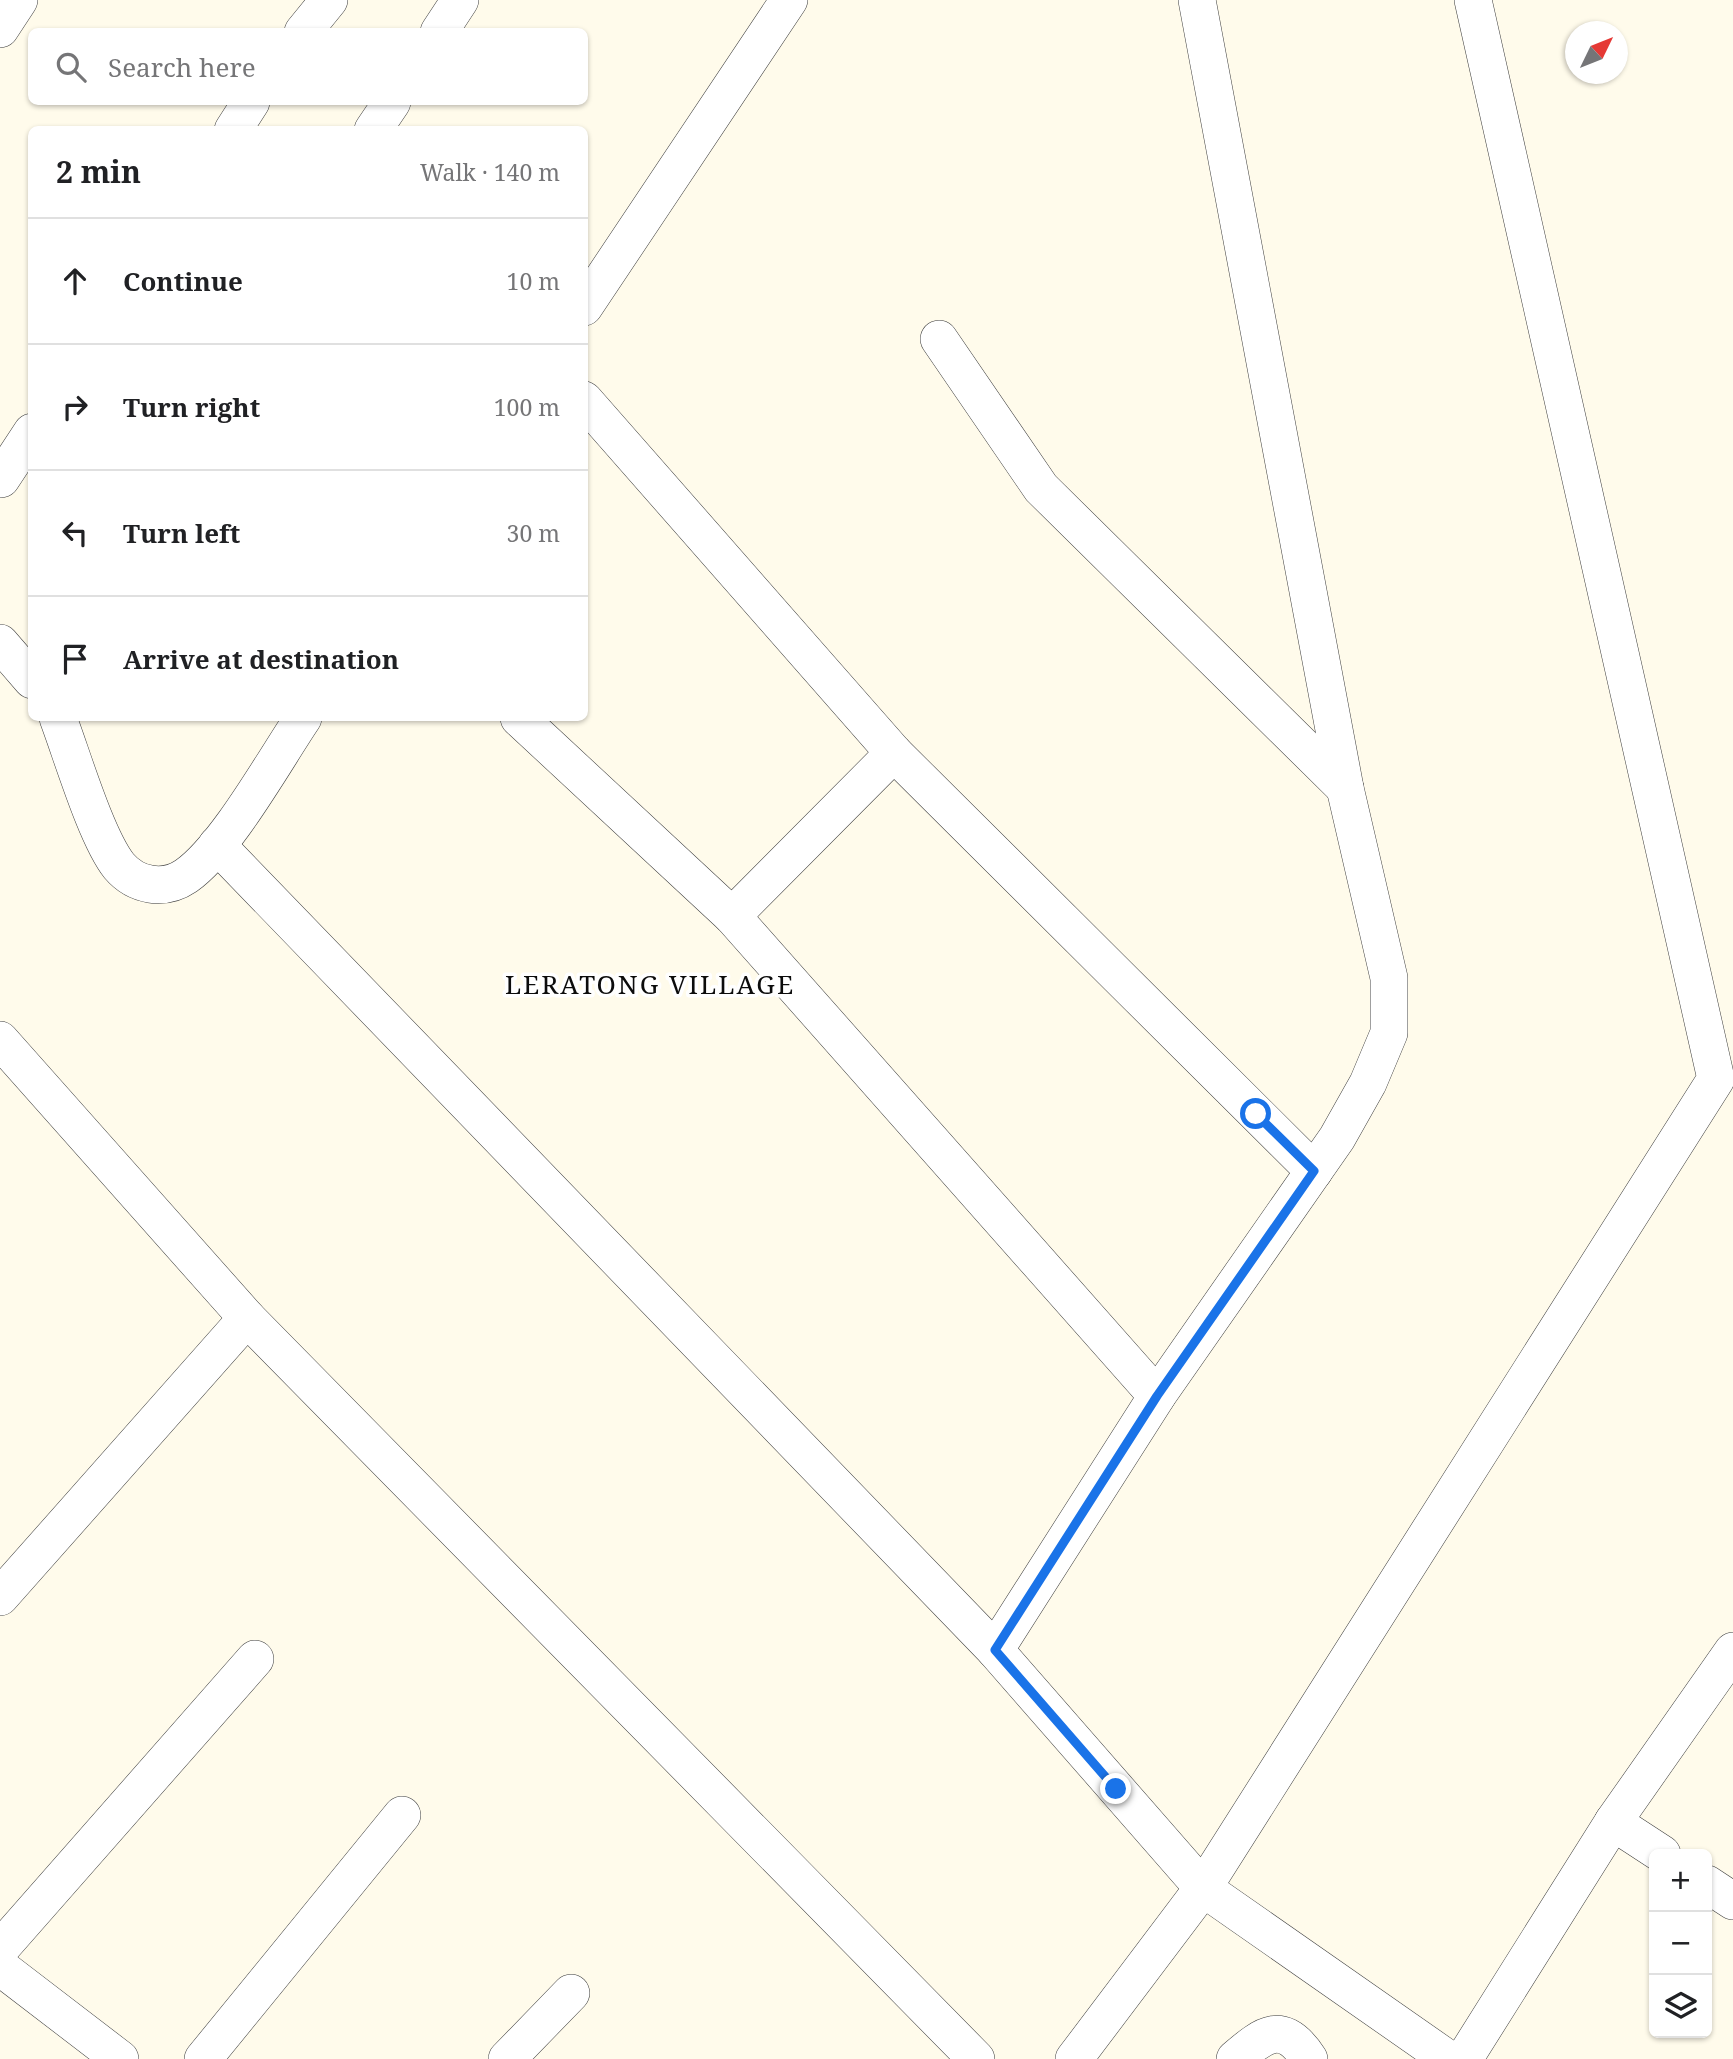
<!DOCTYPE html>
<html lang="en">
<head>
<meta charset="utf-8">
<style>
	body { margin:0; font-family:"Noto Serif",serif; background:#f6f6f6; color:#202124 }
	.controls { position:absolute; right:21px; bottom:21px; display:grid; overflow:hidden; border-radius:10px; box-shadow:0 2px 5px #0004 }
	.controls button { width:63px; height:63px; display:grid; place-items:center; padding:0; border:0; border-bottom:2px solid #e0e0e0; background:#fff; color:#202124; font:35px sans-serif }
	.compass { position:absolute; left:1565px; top:21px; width:63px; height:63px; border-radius:50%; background:#fff; box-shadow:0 2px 5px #0004; rotate:47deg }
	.stop { position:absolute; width:21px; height:21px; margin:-16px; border:5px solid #1a73e8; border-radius:50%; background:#fff }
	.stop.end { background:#1a73e8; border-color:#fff; box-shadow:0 2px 7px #0008 }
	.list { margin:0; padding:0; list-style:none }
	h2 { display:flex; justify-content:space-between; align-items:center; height:91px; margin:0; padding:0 28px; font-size:30px }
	h2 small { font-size:23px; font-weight:400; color:#757577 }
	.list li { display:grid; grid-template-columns:46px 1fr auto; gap:21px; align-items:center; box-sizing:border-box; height:126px; padding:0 28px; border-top:2px solid #e0e0e0 }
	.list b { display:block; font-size:26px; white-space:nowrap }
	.list em { font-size:23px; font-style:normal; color:#757577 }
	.icon { flex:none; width:38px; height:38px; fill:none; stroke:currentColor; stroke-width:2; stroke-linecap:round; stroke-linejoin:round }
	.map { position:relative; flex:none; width:1733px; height:2059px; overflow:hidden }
	.search { position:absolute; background:#fff; box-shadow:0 2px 5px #0004; left:28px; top:28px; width:560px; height:77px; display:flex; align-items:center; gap:18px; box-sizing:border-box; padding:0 24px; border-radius:10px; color:#757577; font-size:26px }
	.panel { position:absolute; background:#fff; box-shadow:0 2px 5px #0004; left:28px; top:126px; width:560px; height:595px; border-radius:10px }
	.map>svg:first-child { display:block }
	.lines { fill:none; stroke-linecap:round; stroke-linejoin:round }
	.minor-casing { stroke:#3f3f3f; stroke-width:38 }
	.minor { stroke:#fff; stroke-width:37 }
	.route { stroke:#1a73e8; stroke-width:9 }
	.labels { text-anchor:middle; stroke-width:7; stroke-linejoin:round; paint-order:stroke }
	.quarter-label { font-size:26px; letter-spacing:2px; fill:#0c0c0c; stroke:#fff }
</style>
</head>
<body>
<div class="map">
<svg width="1733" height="2059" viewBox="0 0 1733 2059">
	<rect width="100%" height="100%" fill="#fffbeb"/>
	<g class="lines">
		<g class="minor-casing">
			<g id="minor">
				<path d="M 0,29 L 19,0"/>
				<path d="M 303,32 L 329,0"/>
				<path d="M 439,32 L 460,0"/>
				<path d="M 233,130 L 251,102"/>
				<path d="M 373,130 L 392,102"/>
				<path d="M 584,307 L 789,0"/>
				<path d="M 939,339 L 1041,488 L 1345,788"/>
				<path d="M 584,400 L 894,753 L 1314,1171"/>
				<path d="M 1,479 L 32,432"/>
				<path d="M 0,643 L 32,680"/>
				<path d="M 58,718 C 72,755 96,837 119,866 C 136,886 164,891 186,876 C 226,848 274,761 303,718"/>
				<path d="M 519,718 L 732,916 L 1157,1396"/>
				<path d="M 217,845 L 995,1650 L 1203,1888 L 1448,2059"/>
				<path d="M 732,916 L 894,753"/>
				<path d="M 0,1040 L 247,1318 L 976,2059"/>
				<path d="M 0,1597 L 247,1318"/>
				<path d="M 995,1650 L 1157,1396 L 1337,1138 L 1368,1083 L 1389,1033 L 1389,978 L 1345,788 L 1197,0"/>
				<path d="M 1613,1822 L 1662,1854"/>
				<path d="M 1707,1884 L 1733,1901"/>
				<path d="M 0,1949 L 255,1659"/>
				<path d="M 0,1967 L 120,2059"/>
				<path d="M 203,2059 L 402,1815"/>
				<path d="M 507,2059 L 571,1993"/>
				<path d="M 1074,2059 L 1203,1888 L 1716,1079 L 1473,0"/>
				<path d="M 1235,2059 C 1264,2034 1283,2019 1309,2059"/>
				<path d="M 1464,2059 L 1613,1822 L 1733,1651"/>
			</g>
		</g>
		<use href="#minor" class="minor"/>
	</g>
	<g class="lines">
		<path class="route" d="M 1116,1789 L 995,1650 L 1157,1396 L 1314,1171 L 1256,1114"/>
	</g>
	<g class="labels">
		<g class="quarter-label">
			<text x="650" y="994">LERATONG VILLAGE</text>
		</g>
	</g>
</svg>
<div class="controls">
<button>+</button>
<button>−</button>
<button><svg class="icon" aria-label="layers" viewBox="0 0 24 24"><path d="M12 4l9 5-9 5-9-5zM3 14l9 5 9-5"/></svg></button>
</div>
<svg class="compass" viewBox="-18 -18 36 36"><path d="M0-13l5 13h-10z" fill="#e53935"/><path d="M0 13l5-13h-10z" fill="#757577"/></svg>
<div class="stop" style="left:1256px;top:1114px"></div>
<div class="stop end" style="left:1116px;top:1789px"></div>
<div class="search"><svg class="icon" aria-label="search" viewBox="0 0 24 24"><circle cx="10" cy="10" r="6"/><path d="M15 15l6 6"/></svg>Search here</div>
<section class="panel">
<h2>2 min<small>Walk · 140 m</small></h2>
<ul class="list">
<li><svg class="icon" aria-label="ahead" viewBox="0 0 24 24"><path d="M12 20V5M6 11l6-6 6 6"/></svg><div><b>Continue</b></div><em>10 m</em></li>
<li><svg class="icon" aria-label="right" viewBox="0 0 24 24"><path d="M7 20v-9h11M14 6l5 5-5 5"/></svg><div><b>Turn right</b></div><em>100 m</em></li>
<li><svg class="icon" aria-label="left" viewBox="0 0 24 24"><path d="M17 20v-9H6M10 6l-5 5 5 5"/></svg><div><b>Turn left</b></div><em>30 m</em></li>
<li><svg class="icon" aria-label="arrive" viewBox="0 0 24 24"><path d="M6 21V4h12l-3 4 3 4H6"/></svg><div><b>Arrive at destination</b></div></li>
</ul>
</section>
</div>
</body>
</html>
